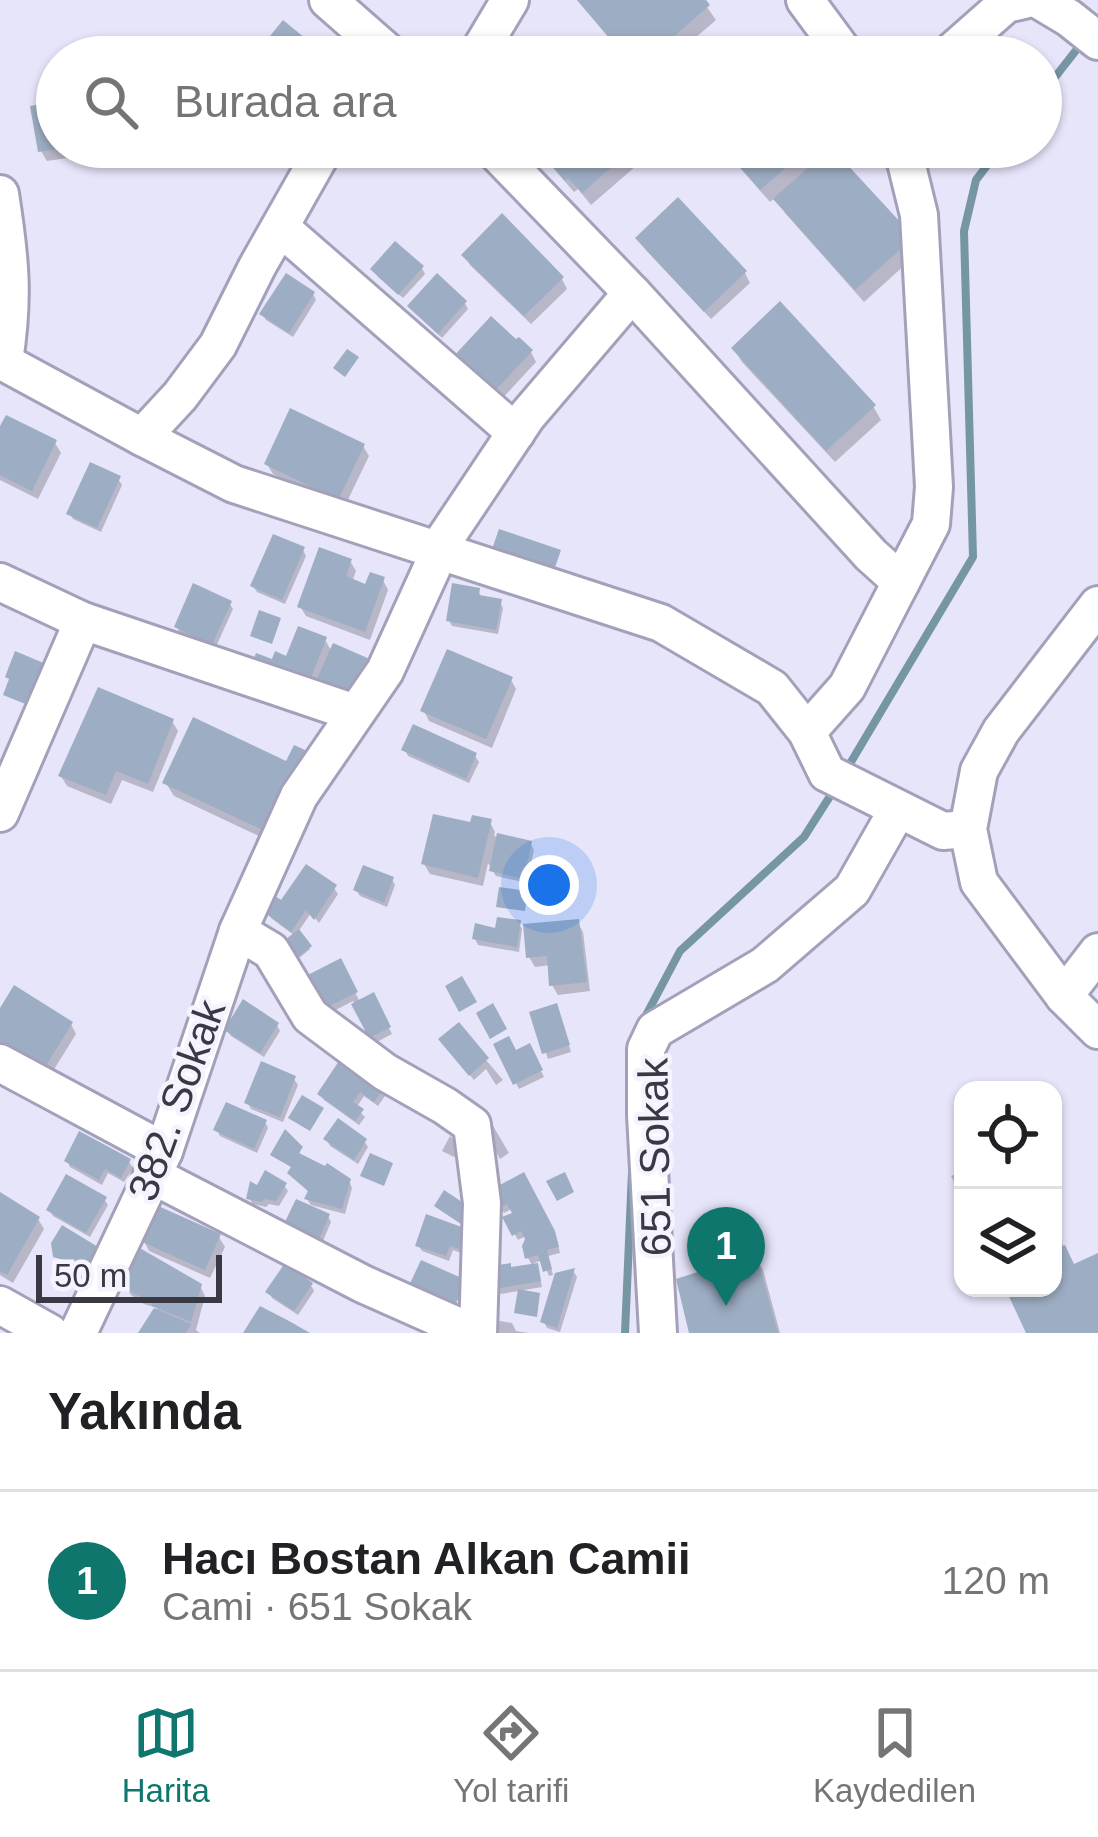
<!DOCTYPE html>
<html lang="tr">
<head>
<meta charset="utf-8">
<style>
	body { margin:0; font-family:Arial,sans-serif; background:#f2f2f2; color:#202124 }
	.controls { position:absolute; right:36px; bottom:36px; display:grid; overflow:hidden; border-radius:24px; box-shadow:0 3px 9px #0004 }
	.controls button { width:108px; height:108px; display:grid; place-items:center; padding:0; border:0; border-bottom:3px solid #e0e0e0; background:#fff; color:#202124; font:60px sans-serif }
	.scale { position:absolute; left:36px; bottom:30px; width:186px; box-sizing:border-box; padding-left:12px; border:6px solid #393843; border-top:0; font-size:33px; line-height:42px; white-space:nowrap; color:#393843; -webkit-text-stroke:9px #f4f3fe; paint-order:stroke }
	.you { position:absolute; left:549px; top:885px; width:42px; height:42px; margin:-30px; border:9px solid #fff; border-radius:50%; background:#1a73e8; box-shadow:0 0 0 18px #1a73e833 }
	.badge { display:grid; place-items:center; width:78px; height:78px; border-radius:50%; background:#0f766e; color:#fff; font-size:39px; font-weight:700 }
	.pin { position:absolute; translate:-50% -99px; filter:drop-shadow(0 3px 6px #0008) }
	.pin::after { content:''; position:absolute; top:63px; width:42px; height:36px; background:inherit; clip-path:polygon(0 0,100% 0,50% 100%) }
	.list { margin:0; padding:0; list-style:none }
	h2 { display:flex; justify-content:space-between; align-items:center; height:156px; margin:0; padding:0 48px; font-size:51px }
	h2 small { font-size:39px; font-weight:400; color:#757577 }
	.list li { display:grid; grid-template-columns:78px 1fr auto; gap:36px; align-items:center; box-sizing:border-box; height:180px; padding:0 48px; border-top:3px solid #e0e0e0 }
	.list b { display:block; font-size:45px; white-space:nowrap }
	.list p { margin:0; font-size:39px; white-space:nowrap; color:#757577 }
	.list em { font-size:39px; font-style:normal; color:#757577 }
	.icon { flex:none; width:66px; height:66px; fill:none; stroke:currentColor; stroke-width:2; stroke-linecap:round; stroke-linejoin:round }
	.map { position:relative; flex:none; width:1098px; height:1333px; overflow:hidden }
	.search { position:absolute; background:#fff; box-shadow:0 3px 9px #0004; left:36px; right:36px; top:36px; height:132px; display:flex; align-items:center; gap:30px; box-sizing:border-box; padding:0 42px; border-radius:66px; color:#757577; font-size:45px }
	.sheet { height:336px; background:#fff }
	nav { display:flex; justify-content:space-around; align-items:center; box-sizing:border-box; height:168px; border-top:3px solid #e0e0e0; background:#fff; font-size:33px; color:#757577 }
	nav a { display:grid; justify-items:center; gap:6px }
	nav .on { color:#0f766e }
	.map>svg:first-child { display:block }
	.shadow { fill:#0003 }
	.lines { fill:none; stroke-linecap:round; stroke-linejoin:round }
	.stream { stroke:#7696a3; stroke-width:8 }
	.building { fill:#9dadc3 }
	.minor-casing { stroke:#a3a1ba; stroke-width:42 }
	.minor { stroke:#fff; stroke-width:36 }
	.labels { text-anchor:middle; stroke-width:9; stroke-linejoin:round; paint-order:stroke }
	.street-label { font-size:42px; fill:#393843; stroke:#f4f3fe }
</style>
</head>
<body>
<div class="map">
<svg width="1098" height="1333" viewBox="0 0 1098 1333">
	<rect width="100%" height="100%" fill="#e6e5fa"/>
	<g class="shadow">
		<path d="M 577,0 L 702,0 L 716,20 L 673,57 L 625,57 Z"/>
		<path d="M 745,46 L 754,57 L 733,57 Z"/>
		<path d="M 57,104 L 57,147 L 134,148 L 47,161 L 41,151 Z"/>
		<path d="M 535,147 L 623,147 L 636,166 L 591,205 L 578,189 L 574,192 Z"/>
		<path d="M 722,147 L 829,147 L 919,252 L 864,302 L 785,213 L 776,197 L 770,202 Z"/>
		<path d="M 644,248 L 745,273 L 750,283 L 711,319 Z"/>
		<path d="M 465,256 L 562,279 L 567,289 L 531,324 L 470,265 Z"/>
		<path d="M 422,268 L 425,274 L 403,298 L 377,276 Z"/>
		<path d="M 313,294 L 316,300 L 293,337 L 266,320 L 263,314 Z"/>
		<path d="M 465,303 L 468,309 L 442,338 L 414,312 Z"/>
		<path d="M 734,349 L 873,406 L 881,420 L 835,462 L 742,362 Z"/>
		<path d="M 531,352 L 536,362 L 498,403 L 461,368 Z"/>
		<path d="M 0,433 L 55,443 L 61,453 L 38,499 L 0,480 Z"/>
		<path d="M 363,446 L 369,456 L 344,508 L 273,474 L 267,464 Z"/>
		<path d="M 118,479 L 122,485 L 101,532 L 73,519 L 70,513 Z"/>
		<path d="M 303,550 L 306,556 L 285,604 L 257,592 L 253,586 Z"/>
		<path d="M 350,561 L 356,571 L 352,582 L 367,588 L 383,580 L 388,590 L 370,640 L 306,616 L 300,606 Z"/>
		<path d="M 478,591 L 483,599 L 500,602 L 503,608 L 498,634 L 452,626 L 449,620 Z"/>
		<path d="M 229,603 L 233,609 L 215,649 L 180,633 L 177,627 Z"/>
		<path d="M 325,640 L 332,652 L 355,710 L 258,657 L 274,663 L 287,660 Z"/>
		<path d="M 511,680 L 516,689 L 492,748 L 429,721 L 424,711 Z"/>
		<path d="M 172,721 L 178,731 L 153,792 L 122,780 L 111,804 L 67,786 L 61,776 Z"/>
		<path d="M 405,750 L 475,756 L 479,762 L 469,783 L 408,756 Z"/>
		<path d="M 288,765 L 286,849 L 174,796 L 166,783 Z"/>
		<path d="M 490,822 L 495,832 L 494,836 L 531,844 L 534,850 L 527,883 L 496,876 L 488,863 L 483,886 L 430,874 L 424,864 L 472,826 Z"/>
		<path d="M 392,879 L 395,885 L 387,907 L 360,896 L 356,890 Z"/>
		<path d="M 334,888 L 338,894 L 319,923 L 311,913 L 298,932 L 310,949 L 297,960 L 285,944 L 295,936 L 271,918 L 268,912 L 281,904 Z"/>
		<path d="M 577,922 L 583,932 L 590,991 L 558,995 L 552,985 L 551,965 L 535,967 L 529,957 Z"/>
		<path d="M 519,923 L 522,929 L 519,952 L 478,945 L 475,939 Z"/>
		<path d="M 340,962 L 360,1002 L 373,996 L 392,1034 L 375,1043 L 353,1001 L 324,1016 Z"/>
		<path d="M 559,1012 L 571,1052 L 548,1059 L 532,1014 Z"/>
		<path d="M 0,1013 L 71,1024 L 76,1034 L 48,1079 L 0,1049 Z"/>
		<path d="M 277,1025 L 280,1031 L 264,1057 L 231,1036 L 227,1030 Z"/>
		<path d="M 446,1046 L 486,1060 L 503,1080 L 496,1085 L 486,1069 L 474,1080 Z"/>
		<path d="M 497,1046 L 515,1054 L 529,1047 L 544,1077 L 519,1089 Z"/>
		<path d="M 294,1079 L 298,1085 L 283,1122 L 251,1109 L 247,1102 Z"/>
		<path d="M 381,1090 L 385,1096 L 378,1106 L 364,1096 L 356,1108 L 365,1117 L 359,1125 L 324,1100 L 320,1094 Z"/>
		<path d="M 486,1114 L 509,1153 L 500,1159 L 477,1119 Z"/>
		<path d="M 265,1122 L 268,1128 L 257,1153 L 220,1136 L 217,1130 Z"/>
		<path d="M 450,1136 L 462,1148 L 454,1157 L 442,1151 Z"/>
		<path d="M 327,1140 L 364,1141 L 368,1147 L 358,1164 L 330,1146 Z"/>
		<path d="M 300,1149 L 299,1156 L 349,1181 L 352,1188 L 345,1214 L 311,1205 L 307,1199 L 311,1194 L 291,1173 Z"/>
		<path d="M 67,1161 L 129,1162 L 133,1168 L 124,1182 L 108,1173 L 102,1185 L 70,1167 Z"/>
		<path d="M 963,1171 L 963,1198 L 951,1176 Z"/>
		<path d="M 284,1185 L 288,1191 L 279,1206 L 269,1204 L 266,1207 L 253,1204 L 249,1198 L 258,1189 Z"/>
		<path d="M 493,1192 L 557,1240 L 560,1253 L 548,1256 L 553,1275 L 549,1276 L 543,1260 L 534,1263 L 539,1272 L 542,1287 L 501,1294 L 497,1288 L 511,1270 L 533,1267 L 528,1258 L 533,1232 L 518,1240 L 506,1219 L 516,1214 L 513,1208 L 504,1213 Z"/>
		<path d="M 0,1195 L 38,1219 L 44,1229 L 13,1283 L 0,1275 Z"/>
		<path d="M 104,1199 L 108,1205 L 90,1237 L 53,1216 L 49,1210 Z"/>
		<path d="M 328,1216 L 331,1222 L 320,1248 L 289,1234 Z"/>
		<path d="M 1053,1224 L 1073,1267 L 1098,1256 L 1098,1333 L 1030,1333 L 1008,1288 L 1053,1288 Z"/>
		<path d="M 219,1237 L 225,1247 L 210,1278 L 149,1251 L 144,1241 Z"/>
		<path d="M 480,1241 L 474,1258 L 453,1250 L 449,1261 L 422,1251 L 418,1245 Z"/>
		<path d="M 755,1256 L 763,1270 L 780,1333 L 692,1333 L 679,1281 Z"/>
		<path d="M 574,1272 L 577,1277 L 560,1332 L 547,1328 L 544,1322 Z"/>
		<path d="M 125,1285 L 200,1286 L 205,1296 L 196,1330 L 200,1333 L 141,1333 L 157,1308 L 144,1304 L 131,1295 Z"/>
		<path d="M 311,1285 L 314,1291 L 298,1315 L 272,1298 L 269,1292 Z"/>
		<path d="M 494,1320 L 512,1323 L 516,1331 L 529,1333 L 492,1333 Z"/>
	</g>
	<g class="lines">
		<g class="stream">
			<path d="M 1041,95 L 1081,44"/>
			<path d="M 845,772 L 973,557 L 964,231 L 976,180 L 1001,147"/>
			<path d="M 643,1021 L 680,951 L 804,837 L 834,790"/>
			<path d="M 625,1333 L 632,1172"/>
		</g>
	</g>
	<g class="building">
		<path d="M 577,0 L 706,0 L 710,5 L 650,57 L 626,57 Z"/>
		<path d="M 283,20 L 328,57 L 253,57 Z"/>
		<path d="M 57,101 L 57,149 L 38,152 L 30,106 Z"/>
		<path d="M 536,147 L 627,147 L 630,151 L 582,193 L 568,178 L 565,181 Z"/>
		<path d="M 722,147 L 810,147 L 760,190 Z"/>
		<path d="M 831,147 L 914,237 L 855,290 L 773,199 Z"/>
		<path d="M 678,197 L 747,271 L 704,312 L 635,238 Z"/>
		<path d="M 502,213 L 564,277 L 524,316 L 461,255 Z"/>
		<path d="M 395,241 L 424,266 L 398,295 L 370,269 Z"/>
		<path d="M 286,273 L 315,292 L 289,333 L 259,314 Z"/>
		<path d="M 437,273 L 467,301 L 438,334 L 407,306 Z"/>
		<path d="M 780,301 L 876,405 L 826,451 L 731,348 Z"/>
		<path d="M 491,316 L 516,339 L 519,337 L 533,350 L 491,395 L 452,358 Z"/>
		<path d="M 347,349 L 359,357 L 345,377 L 333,368 Z"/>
		<path d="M 290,408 L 365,444 L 338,500 L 264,464 Z"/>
		<path d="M 6,415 L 57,440 L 32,491 L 0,475 L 0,426 Z"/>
		<path d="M 90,462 L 121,476 L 97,528 L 66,514 Z"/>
		<path d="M 499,529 L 561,550 L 551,579 L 489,558 Z"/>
		<path d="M 273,534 L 305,547 L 282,600 L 250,586 Z"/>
		<path d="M 319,547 L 352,559 L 346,576 L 365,584 L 370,572 L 385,577 L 365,632 L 297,607 Z"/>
		<path d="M 193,583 L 232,601 L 212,645 L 174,627 Z"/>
		<path d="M 452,583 L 480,588 L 479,595 L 502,599 L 496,630 L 446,621 Z"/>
		<path d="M 259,610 L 281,618 L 272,644 L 250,636 Z"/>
		<path d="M 298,626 L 327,637 L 310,680 L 278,667 L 274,677 L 251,667 L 256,653 L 272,659 L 275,651 L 286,656 Z"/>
		<path d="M 333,643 L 372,660 L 352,705 L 313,688 Z"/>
		<path d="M 447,649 L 513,677 L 486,739 L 420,711 Z"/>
		<path d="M 15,651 L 46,664 L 28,705 L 3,695 L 9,679 L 5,677 Z"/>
		<path d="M 98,687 L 174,719 L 148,784 L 116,771 L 106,795 L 58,776 Z"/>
		<path d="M 193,717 L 286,761 L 294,745 L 316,755 L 278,837 L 162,783 Z"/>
		<path d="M 413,724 L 477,753 L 466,779 L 401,750 Z"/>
		<path d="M 433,814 L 470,822 L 472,815 L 492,819 L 478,878 L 421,864 Z"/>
		<path d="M 497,833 L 532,841 L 524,879 L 489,871 Z"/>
		<path d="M 306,864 L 337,885 L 314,920 L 306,910 L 291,932 L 264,912 L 275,896 L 281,900 Z"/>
		<path d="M 363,865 L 394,877 L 384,903 L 353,890 Z"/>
		<path d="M 499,887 L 528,891 L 525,911 L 496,907 Z"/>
		<path d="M 497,917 L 521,920 L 517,947 L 472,939 L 475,923 L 495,928 Z"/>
		<path d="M 579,919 L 587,982 L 549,986 L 547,956 L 526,958 L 523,924 Z"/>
		<path d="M 299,929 L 312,946 L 294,960 L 281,943 Z"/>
		<path d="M 341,958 L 358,992 L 319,1011 L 302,978 Z"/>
		<path d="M 462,976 L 477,1002 L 459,1012 L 445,986 Z"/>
		<path d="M 14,985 L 73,1022 L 42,1072 L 0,1045 L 0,1008 Z"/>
		<path d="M 374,992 L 391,1027 L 369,1038 L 351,1004 Z"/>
		<path d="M 243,999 L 279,1023 L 260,1053 L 224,1030 Z"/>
		<path d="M 493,1003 L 507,1029 L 490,1039 L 476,1013 Z"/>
		<path d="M 557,1003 L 570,1045 L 542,1054 L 529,1012 Z"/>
		<path d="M 459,1022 L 489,1058 L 469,1076 L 438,1039 Z"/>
		<path d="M 509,1036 L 516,1050 L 530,1043 L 543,1070 L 513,1085 L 493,1044 Z"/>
		<path d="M 341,1058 L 384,1088 L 374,1102 L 360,1092 L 353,1102 L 364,1109 L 355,1121 L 317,1094 Z"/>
		<path d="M 261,1061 L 296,1076 L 280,1117 L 244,1103 Z"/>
		<path d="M 302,1095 L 324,1108 L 310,1131 L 288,1118 Z"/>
		<path d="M 226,1102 L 267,1120 L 254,1149 L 213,1130 Z"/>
		<path d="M 338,1118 L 367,1139 L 354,1160 L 323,1139 Z"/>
		<path d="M 285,1129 L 303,1147 L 299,1153 L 325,1166 L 327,1163 L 351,1179 L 342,1209 L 304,1199 L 308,1191 L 287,1173 L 291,1167 L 270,1155 Z"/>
		<path d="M 79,1131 L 131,1159 L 121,1178 L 105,1169 L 99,1180 L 64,1161 Z"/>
		<path d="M 370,1153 L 393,1163 L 384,1186 L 360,1176 Z"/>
		<path d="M 265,1170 L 287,1183 L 276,1201 L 265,1199 L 262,1202 L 246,1199 L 250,1181 L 257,1185 Z"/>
		<path d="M 524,1172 L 555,1231 L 559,1247 L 547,1250 L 552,1269 L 543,1272 L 538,1255 L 525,1259 L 522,1246 L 525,1239 L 521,1231 L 512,1236 L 502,1217 L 512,1213 L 507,1204 L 498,1209 L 489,1191 Z"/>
		<path d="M 565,1172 L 574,1192 L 557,1201 L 546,1181 Z"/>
		<path d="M 66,1174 L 107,1197 L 86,1233 L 46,1210 Z"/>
		<path d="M 444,1190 L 471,1208 L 461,1224 L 434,1206 Z"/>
		<path d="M 0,1192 L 40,1217 L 7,1275 L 0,1271 Z"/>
		<path d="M 296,1199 L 330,1214 L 317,1244 L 282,1228 Z"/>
		<path d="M 156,1205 L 221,1234 L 205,1270 L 140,1241 Z"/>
		<path d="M 426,1214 L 478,1233 L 471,1253 L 450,1246 L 446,1256 L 415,1246 Z"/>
		<path d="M 62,1225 L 103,1250 L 88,1275 L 64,1260 L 53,1257 L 51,1243 Z"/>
		<path d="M 1065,1245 L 1074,1264 L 1098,1253 L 1098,1333 L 1026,1333 L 1005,1288 L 1053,1288 L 1053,1250 Z"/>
		<path d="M 138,1247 L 202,1284 L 191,1322 L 152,1306 L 151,1299 L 136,1295 L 122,1285 Z"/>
		<path d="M 756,1253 L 778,1333 L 689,1333 L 676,1279 Z"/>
		<path d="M 421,1260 L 466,1280 L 452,1313 L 406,1292 Z"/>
		<path d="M 285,1263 L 313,1283 L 294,1311 L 265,1292 Z"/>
		<path d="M 511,1263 L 511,1267 L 538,1263 L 541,1281 L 494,1289 L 491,1266 Z"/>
		<path d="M 575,1268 L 557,1328 L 540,1322 L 555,1273 Z"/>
		<path d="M 518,1289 L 540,1293 L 537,1317 L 514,1313 Z"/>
		<path d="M 260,1306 L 289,1321 L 310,1333 L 243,1333 Z"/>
		<path d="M 154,1308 L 191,1324 L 186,1333 L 138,1333 Z"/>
	</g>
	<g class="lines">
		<g class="minor-casing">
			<g id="minor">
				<path d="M 328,0 L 393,57"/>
				<path d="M 805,0 L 847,57"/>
				<path d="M 1039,0 L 1069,18 L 1098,41"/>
				<path d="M 476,57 L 510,0"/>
				<path d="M 946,57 L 1006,4 L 1024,0"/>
				<path d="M 491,147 L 632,293 L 871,555 L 901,582 L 931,524 L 934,487 L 919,215 L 906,162 L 900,147"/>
				<path d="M 0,194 C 10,258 14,297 4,361"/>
				<path d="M 280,227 L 516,433"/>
				<path d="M 0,360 L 142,437 L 234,484 L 661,623 L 772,688 L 807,732 L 827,773 L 943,831 L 968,829"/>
				<path d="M 142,437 L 180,396 L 218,345 L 257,267 L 325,147"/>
				<path d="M 0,582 L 83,621 L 355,713"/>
				<path d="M 1098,605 L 1001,731 L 979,771 L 968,829 L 979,882 L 1064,996 L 1098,1030"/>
				<path d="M 807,732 L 847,687 L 901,582"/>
				<path d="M 0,813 L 83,621"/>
				<path d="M 238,931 L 271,951 L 310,1016 L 385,1072 L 445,1106 L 472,1125 L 482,1203 L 478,1333"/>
				<path d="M 1064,996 L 1098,952"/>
				<path d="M 0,1063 L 164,1151"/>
				<path d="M 152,1175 L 363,1284 L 473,1333"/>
				<path d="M 0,1305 L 50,1333"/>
				<path d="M 78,1333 L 164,1151 L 238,931 L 299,796 L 385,671 L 446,537 L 527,416 L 632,293"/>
				<path d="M 658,1333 L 646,1115 L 646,1049 L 655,1030 L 765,965 L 852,890 L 898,809"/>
			</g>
		</g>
		<use href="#minor" class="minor"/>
	</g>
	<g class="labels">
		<g class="street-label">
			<text transform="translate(176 1100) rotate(-70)" y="15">382. Sokak</text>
			<text transform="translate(654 1157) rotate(-91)" y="15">651 Sokak</text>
		</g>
	</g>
</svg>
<div class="controls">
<button><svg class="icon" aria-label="locate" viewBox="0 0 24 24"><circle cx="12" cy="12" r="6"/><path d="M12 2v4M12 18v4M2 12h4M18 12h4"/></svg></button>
<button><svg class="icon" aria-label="layers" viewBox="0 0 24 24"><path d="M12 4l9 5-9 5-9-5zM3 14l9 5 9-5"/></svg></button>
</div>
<div class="scale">50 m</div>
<div class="you"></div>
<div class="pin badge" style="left:726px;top:1306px">1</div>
<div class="search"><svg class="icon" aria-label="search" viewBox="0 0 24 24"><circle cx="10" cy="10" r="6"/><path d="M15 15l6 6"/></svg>Burada ara</div>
</div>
<section class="sheet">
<h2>Yakında<small></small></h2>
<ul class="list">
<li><span class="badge">1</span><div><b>Hacı Bostan Alkan Camii</b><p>Cami · 651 Sokak</p></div><em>120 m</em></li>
</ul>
</section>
<nav>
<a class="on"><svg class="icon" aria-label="map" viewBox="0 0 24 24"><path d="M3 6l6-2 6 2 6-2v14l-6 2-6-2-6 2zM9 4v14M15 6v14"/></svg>Harita</a>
<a><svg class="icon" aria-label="directions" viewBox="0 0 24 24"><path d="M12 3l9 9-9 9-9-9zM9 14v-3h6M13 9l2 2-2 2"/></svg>Yol tarifi</a>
<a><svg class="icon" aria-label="saved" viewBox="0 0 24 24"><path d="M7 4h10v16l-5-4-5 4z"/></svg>Kaydedilen</a>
</nav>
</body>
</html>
